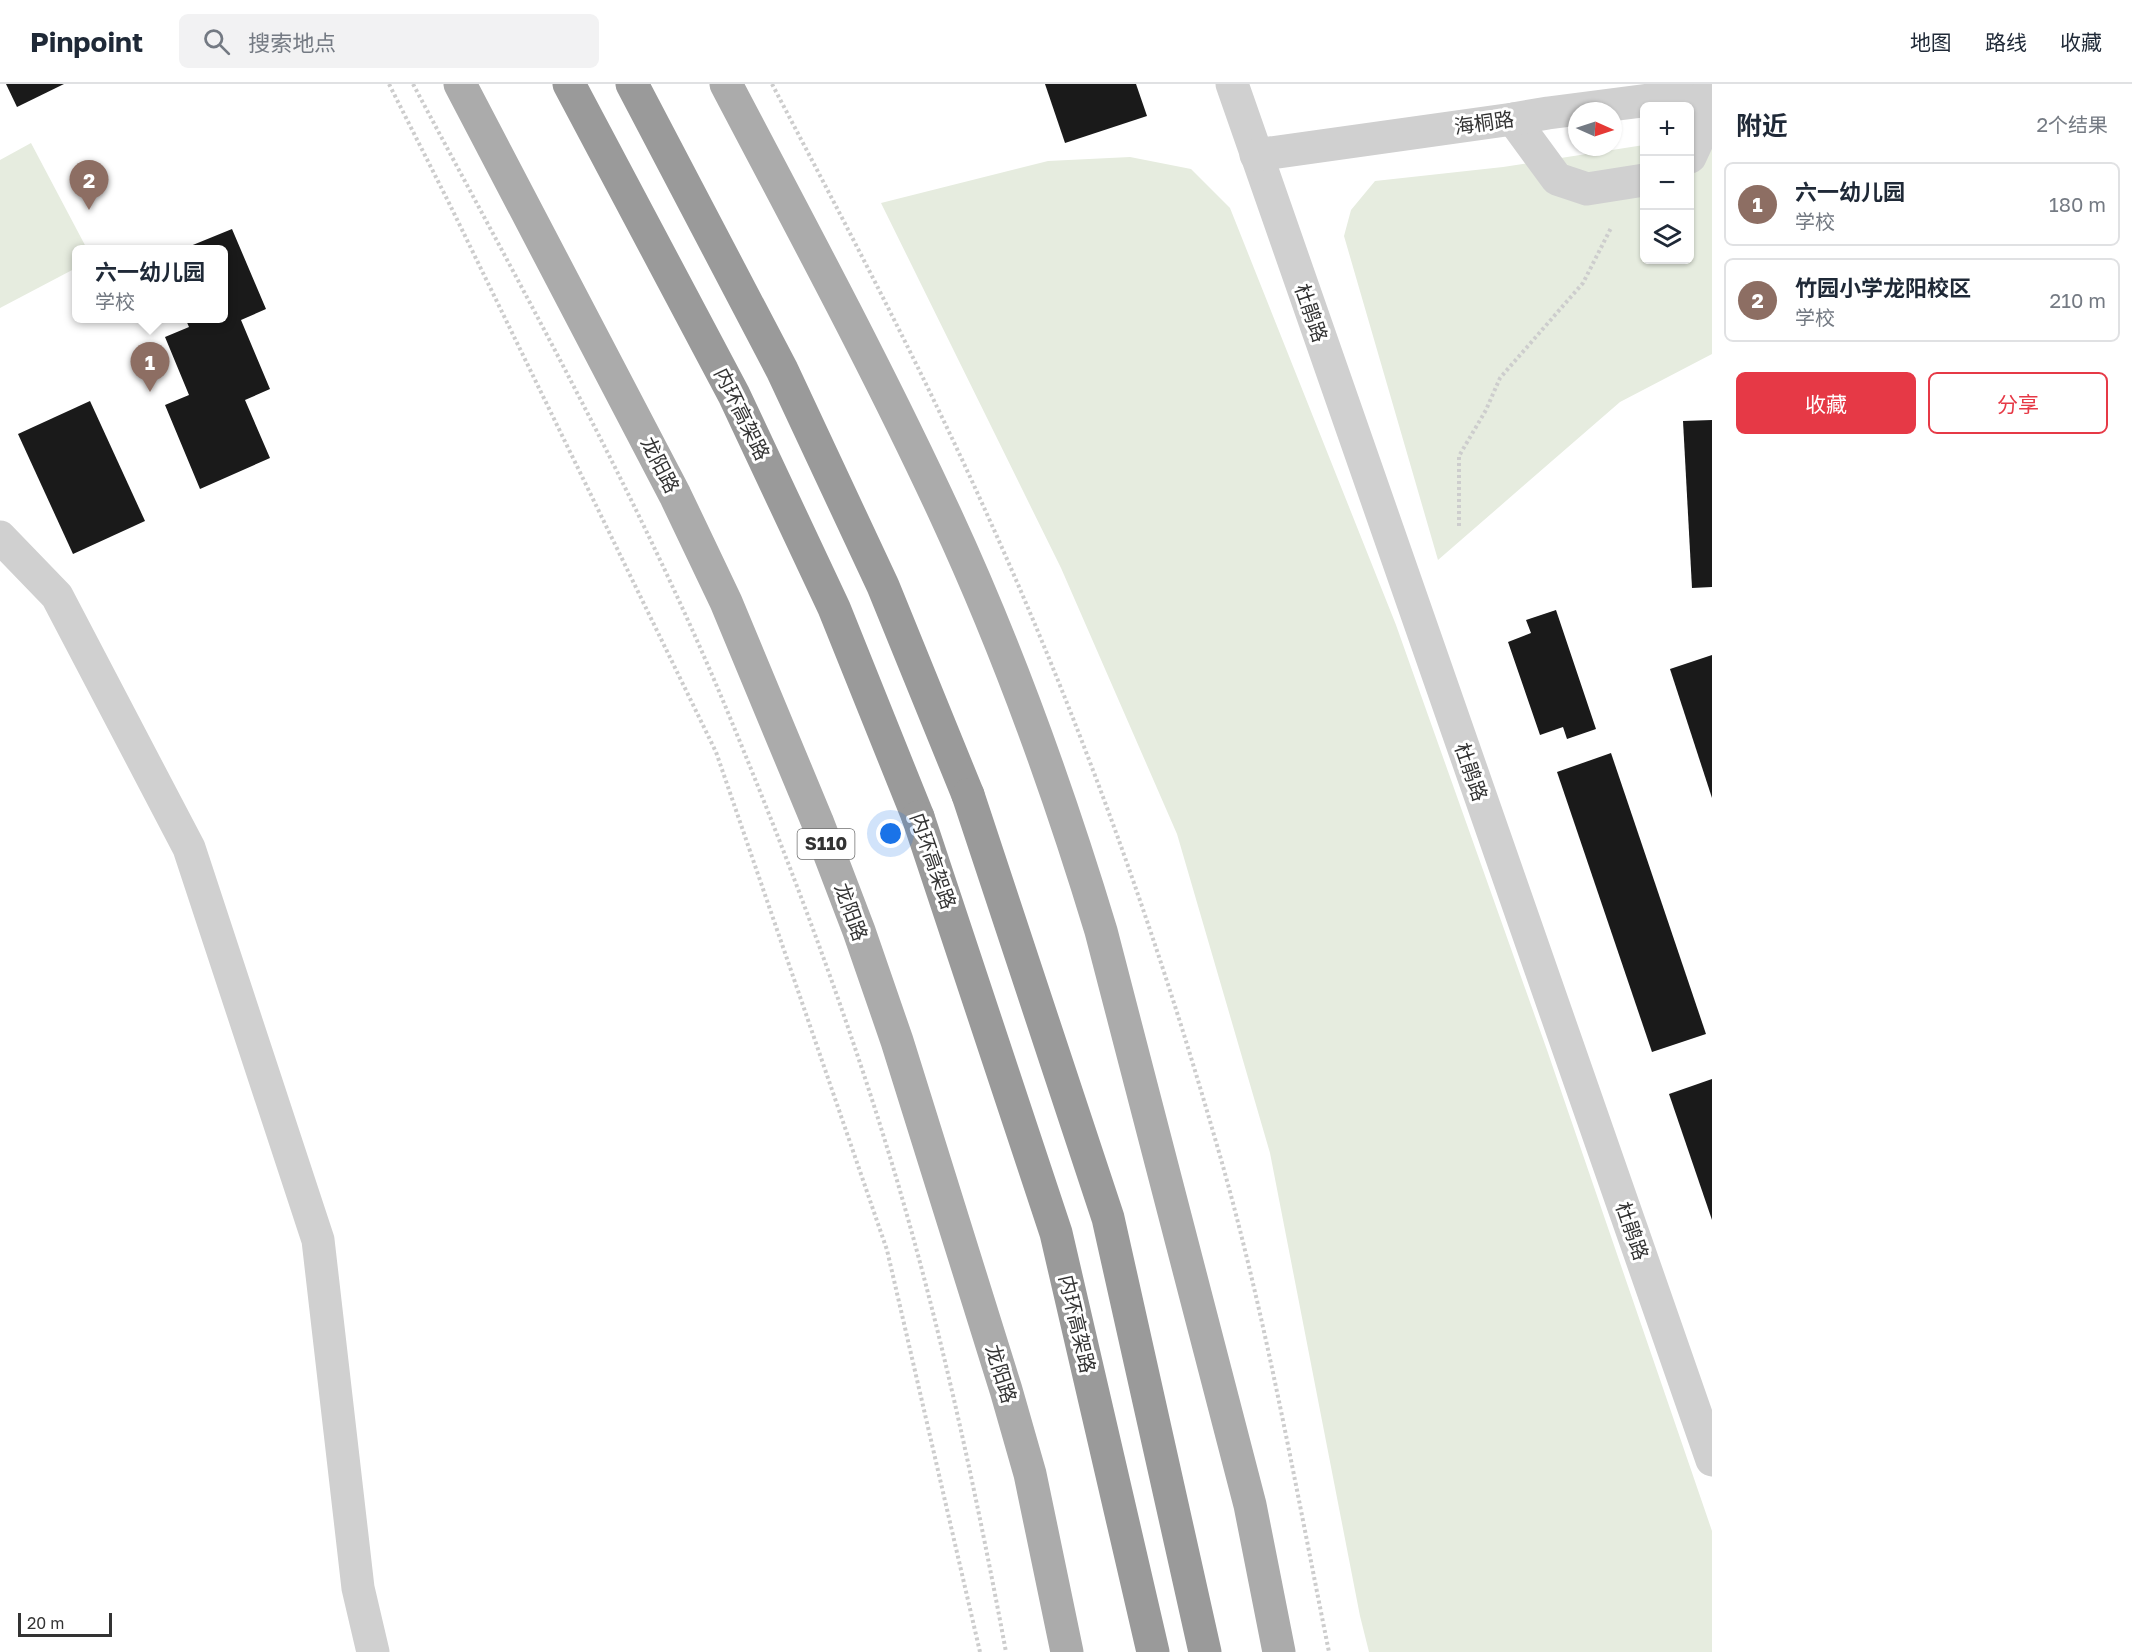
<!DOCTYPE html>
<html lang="zh">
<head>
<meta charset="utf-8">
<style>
	body { margin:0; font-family:"Golos Text","Noto Sans SC",sans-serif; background:#f2f2f3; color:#1f2937 }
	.controls { position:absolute; right:18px; top:18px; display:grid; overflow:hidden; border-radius:9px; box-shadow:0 2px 4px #0004 }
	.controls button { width:54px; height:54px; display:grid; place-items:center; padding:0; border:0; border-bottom:2px solid #e0e1e3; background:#fff; color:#1f2937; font:30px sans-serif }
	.compass { position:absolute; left:1568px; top:18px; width:54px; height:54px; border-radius:50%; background:#fff; box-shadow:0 2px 4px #0004; rotate:93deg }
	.scale { position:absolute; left:18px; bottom:15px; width:94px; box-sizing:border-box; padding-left:6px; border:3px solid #333; border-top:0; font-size:16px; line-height:21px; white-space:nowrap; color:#333; -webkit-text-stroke:4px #fff; paint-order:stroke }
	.you { position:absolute; left:891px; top:750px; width:21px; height:21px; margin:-15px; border:4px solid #fff; border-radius:50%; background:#1a73e8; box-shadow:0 0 0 9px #1a73e833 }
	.badge { display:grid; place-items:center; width:39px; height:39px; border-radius:50%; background:#e63946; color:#fff; font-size:20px; font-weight:700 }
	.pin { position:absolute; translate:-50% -50px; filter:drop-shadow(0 2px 3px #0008) }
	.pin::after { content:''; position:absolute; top:32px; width:21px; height:18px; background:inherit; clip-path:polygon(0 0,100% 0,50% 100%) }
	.popup { position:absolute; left:72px; top:161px; width:156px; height:78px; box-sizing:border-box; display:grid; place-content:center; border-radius:9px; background:#fff; filter:drop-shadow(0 2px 4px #0005); font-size:20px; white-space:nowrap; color:#747a83 }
	.popup b { font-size:22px; color:#1f2937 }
	.popup::after { content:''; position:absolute; left:50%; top:100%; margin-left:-12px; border:12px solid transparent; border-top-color:#fff }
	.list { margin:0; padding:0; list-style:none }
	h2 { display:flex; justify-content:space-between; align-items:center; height:78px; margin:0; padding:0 24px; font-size:26px }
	h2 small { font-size:20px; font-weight:400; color:#747a83 }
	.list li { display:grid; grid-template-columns:39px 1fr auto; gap:18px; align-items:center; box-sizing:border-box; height:84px; margin:0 12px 12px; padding:0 12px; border:2px solid #e0e1e3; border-radius:9px }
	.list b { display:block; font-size:22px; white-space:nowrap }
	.list p { margin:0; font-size:20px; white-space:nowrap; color:#747a83 }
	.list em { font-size:20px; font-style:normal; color:#747a83 }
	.actions { display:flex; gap:12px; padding:18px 24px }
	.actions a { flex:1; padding:14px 0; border:2px solid #e63946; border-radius:9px; text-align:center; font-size:21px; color:#e63946 }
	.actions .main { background:#e63946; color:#fff }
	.icon { flex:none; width:33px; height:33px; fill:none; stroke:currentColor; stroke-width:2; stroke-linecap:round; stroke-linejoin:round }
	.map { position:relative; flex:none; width:1712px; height:1568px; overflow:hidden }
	header { display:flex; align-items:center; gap:36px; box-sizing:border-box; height:84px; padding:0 30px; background:#fff; border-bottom:2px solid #e0e1e3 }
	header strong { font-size:28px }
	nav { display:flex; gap:33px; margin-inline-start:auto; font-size:21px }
	.search { width:420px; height:54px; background:#f2f2f3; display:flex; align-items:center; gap:15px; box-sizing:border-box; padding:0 21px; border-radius:9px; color:#747a83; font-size:22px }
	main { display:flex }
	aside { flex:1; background:#fff }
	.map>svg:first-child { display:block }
	.green { fill:#e6ecdf }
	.building { fill:#1a1a1a }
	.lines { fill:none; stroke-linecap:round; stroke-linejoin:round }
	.path { stroke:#cdcdcd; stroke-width:4; stroke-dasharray:3 3; stroke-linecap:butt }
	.minor { stroke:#d0d0d0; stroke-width:33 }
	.major { stroke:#ababab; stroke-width:33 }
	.highway { stroke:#9a9a9a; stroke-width:33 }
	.highway-bridge { stroke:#9a9a9a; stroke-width:33 }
	.labels { text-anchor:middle; stroke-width:6; stroke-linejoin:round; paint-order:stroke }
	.shield { fill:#fff; stroke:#707070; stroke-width:1.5 }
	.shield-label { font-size:18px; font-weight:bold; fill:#333 }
	.street-label { font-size:20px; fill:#333; stroke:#fff }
</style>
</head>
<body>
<header>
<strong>Pinpoint</strong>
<div class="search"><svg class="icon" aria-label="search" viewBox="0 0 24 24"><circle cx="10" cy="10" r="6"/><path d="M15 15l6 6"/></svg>搜索地点</div>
<nav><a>地图</a><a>路线</a><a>收藏</a></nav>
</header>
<main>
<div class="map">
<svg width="1712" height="1568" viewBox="0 0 1712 1568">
	<rect width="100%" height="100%" fill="#fff"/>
	<g class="green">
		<path d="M 1712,51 L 1712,270 L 1620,318 L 1438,476 L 1344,152 L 1351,126 L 1375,97 L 1503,83 L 1644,61 L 1644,176 L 1690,176 L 1690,54 Z"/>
		<path d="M 31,59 L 87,165 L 76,166 L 76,184 L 0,224 L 0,76 Z"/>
		<path d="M 1130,73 L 1191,85 L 1230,124 L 1396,541 L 1547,966 L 1712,1447 L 1712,1568 L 1369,1568 L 1360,1532 L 1270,1069 L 1177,750 L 1061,484 L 881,119 L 1048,77 Z"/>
	</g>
	<g class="building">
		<path d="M 6,0 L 64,0 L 17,23 Z"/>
		<path d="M 1045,0 L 1136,0 L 1147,32 L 1065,59 Z"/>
		<path d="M 232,145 L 266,225 L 241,236 L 270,305 L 245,316 L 270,374 L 200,405 L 165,321 L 189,311 L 165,253 L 189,243 L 185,234 L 224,234 L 224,166 L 183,165 Z"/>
		<path d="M 90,317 L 145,437 L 73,470 L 18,350 Z"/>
		<path d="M 1712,336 L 1712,503 L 1692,504 L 1683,337 Z"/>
		<path d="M 1556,526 L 1596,645 L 1567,655 L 1563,643 L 1540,651 L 1508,558 L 1531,549 L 1526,536 Z"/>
		<path d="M 1712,571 L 1712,714 L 1670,585 Z"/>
		<path d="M 1611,669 L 1706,950 L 1652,968 L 1557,688 Z"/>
		<path d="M 1712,995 L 1712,1136 L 1669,1010 Z"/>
	</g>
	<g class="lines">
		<g class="path">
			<path d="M 389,0 L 449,119 L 716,668 L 887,1166 L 980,1568"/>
			<path d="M 413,0 C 524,209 641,417 731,636 C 790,779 845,925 890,1073 C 939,1235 975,1402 1006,1568"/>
			<path d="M 772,0 C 846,141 921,283 986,428 C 1077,629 1153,839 1214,1051 C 1264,1221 1294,1395 1329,1568"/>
			<path d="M 1459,442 L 1459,372 L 1486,326 L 1500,294 L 1583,199 L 1611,144"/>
		</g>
		<g class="minor">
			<path d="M 1232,0 L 1712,1376"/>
			<path d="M 1513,35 L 1557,95 L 1587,105 L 1644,96"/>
			<path d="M 1256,71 L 1513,35 L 1548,29 L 1712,8"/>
			<path d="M 1690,73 L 1707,36 L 1708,8"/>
			<path d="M 0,453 L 57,512 L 189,764 L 318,1156 L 358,1504 L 373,1568"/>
		</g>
		<g class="major">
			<path d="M 460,0 L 675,411 L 726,518 L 817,737 L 859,847 L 897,957 L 1006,1306 L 1030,1390 L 1067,1568"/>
			<path d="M 726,0 C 801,143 878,285 946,432 C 1008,566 1058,705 1101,847 L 1250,1421 L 1279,1568"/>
		</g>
		<g class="highway">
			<path d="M 569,0 L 734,311 L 834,524 L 918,733"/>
			<path d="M 632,0 L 782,286 L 883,502 L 968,711"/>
		</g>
		<g class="highway-bridge">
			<path d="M 968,711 L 1108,1134 L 1205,1568"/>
			<path d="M 918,733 L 1056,1149 L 1153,1568"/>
		</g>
	</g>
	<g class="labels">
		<rect class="shield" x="797.5" y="745" width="57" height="30" rx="4.5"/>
		<g class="shield-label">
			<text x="826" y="766">S110</text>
		</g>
		<g class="street-label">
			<text transform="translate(1484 39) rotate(-8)" y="7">海桐路</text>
			<text transform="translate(1311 229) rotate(71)" y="7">杜鹃路</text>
			<text transform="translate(742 330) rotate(64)" y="7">内环高架路</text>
			<text transform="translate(660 381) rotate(63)" y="7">龙阳路</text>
			<text transform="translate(1471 688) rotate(71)" y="7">杜鹃路</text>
			<text transform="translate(933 777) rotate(71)" y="7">内环高架路</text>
			<text transform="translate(851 828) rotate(70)" y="7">龙阳路</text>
			<text transform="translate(1632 1147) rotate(71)" y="7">杜鹃路</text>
			<text transform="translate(1077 1240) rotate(77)" y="7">内环高架路</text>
			<text transform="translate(1001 1290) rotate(73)" y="7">龙阳路</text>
		</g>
	</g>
</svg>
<div class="controls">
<button>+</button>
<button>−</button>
<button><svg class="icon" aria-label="layers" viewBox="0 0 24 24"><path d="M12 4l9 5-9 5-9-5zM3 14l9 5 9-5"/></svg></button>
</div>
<svg class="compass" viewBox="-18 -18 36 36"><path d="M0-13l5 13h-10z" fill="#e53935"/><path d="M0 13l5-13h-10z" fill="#747a83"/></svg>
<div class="scale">20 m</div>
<div class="you"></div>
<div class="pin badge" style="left:150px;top:308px;background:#8d6e63">1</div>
<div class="popup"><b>六一幼儿园</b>学校</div>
<div class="pin badge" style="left:89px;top:126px;background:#8d6e63">2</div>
</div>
<aside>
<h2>附近<small>2个结果</small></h2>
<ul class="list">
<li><span class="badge" style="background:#8d6e63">1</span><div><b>六一幼儿园</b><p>学校</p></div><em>180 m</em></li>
<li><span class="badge" style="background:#8d6e63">2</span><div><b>竹园小学龙阳校区</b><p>学校</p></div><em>210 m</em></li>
</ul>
<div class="actions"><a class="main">收藏</a><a>分享</a></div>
</aside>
</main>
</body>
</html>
